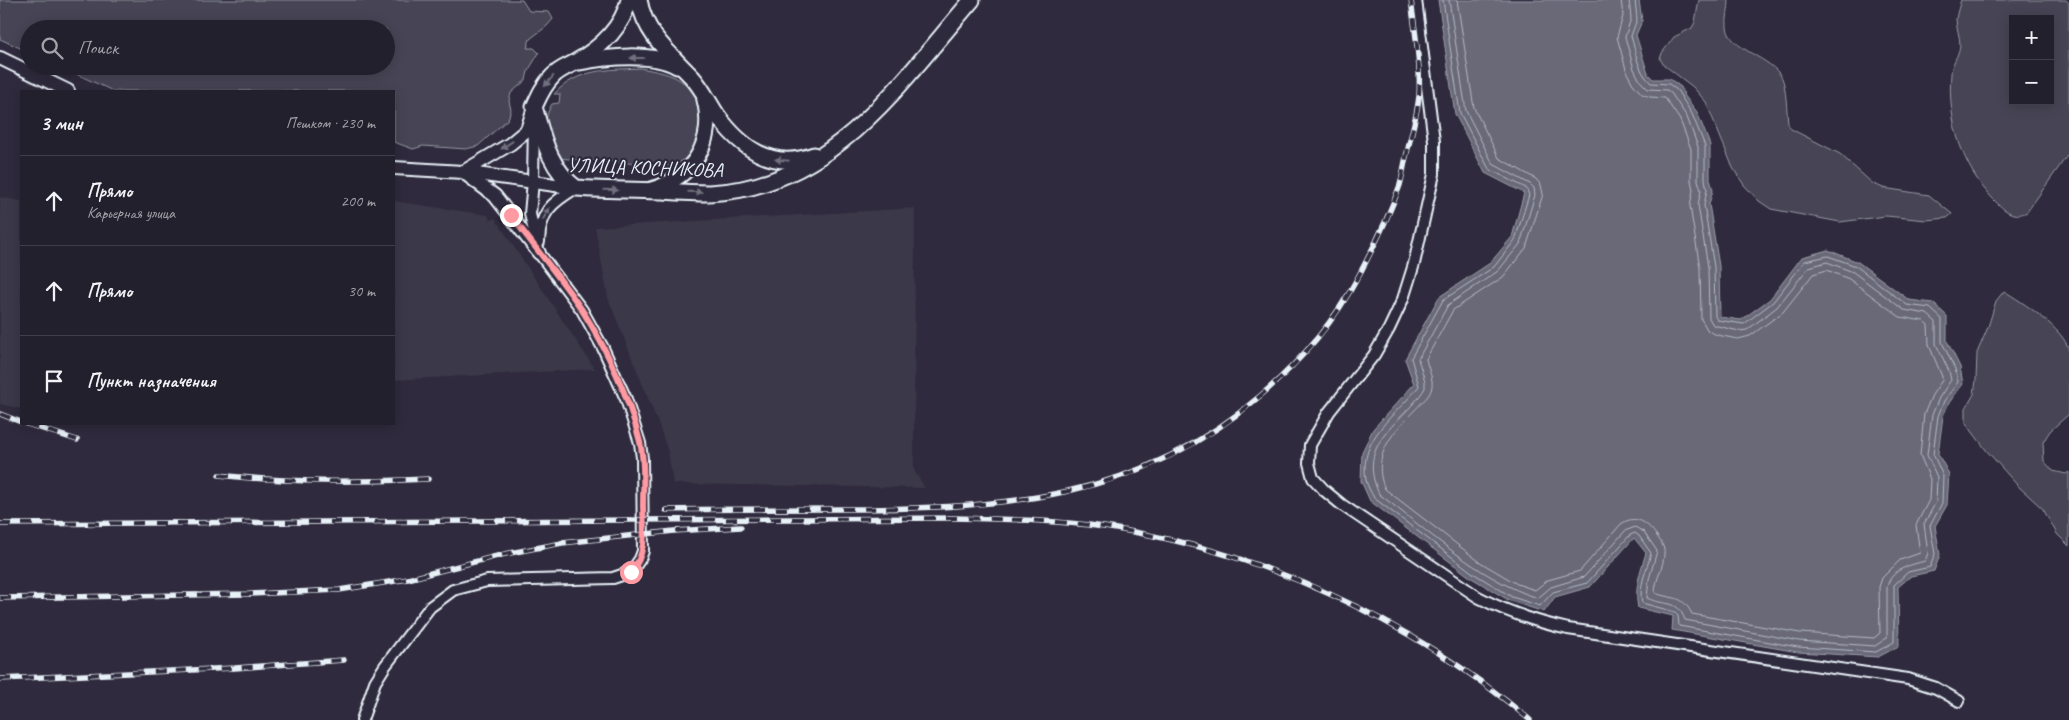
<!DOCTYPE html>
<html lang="ru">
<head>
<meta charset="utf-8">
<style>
	body { margin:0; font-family:Caveat,sans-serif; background:#2f2d3a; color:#f1f3f6 }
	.controls { position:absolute; right:15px; top:15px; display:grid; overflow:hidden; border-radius:0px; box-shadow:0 2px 12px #0003 }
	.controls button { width:45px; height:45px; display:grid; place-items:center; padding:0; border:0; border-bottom:1px solid #403e4a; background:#23202e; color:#f1f3f6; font:25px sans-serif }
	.stop { position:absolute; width:15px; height:15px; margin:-11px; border:4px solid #ff9aa2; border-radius:50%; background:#fff }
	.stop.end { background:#ff9aa2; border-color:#fff; box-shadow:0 1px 5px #0008 }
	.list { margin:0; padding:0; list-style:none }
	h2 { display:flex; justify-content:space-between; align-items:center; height:65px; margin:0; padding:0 20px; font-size:21px }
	h2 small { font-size:16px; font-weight:400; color:#a3a3aa }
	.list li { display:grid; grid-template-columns:32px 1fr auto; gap:15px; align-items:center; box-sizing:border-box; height:90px; padding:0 20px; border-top:1px solid #403e4a }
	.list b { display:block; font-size:19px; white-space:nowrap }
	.list p { margin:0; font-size:16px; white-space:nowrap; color:#a3a3aa }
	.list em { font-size:16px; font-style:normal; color:#a3a3aa }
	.icon { flex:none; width:28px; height:28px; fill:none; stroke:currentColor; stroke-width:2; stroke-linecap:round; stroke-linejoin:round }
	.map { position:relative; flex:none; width:2069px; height:720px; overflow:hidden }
	.search { position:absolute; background:#23202e; box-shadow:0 2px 12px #0003; left:20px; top:20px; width:375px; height:55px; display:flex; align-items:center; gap:12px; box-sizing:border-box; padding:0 18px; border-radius:28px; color:#a3a3aa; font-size:19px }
	.panel { position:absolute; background:#23202e; box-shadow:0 2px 12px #0003; left:20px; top:90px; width:375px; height:335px; border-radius:0px }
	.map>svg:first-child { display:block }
	.built { fill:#3b3749 }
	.green { fill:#464455; stroke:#979aa6; fill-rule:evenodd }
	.water { fill:#696978; stroke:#9c9fab }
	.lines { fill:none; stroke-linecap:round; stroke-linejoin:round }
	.shore { stroke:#b5bbc5; stroke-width:1 }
	.minor-casing { stroke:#e8f1f8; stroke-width:14 }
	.tertiary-casing { stroke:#e8f1f8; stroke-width:16 }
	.secondary-casing { stroke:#e8f1f8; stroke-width:18 }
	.primary-casing { stroke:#e8f1f8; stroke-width:19 }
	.minor { stroke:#2f2a3d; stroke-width:10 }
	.tertiary { stroke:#2f2a3d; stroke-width:12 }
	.secondary { stroke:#2f2a3d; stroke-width:14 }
	.primary { stroke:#2f2a3d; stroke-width:15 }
	.rail-casing { stroke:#e8f1f8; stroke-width:5.5 }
	.rail { stroke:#2f2a3d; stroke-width:4; stroke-dasharray:11; stroke-linecap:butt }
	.oneway { fill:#70707e }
	.route { stroke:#ff9aa2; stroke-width:6 }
	.labels { text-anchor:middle; stroke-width:4.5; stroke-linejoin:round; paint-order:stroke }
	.street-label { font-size:20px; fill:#e8f1f8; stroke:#2f2a3d }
</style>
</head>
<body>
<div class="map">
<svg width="2069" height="720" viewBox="0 0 2069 720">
	<rect width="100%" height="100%" fill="#2f2a3d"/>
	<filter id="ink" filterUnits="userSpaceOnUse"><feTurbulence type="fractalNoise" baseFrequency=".02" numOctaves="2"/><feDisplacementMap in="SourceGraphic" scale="10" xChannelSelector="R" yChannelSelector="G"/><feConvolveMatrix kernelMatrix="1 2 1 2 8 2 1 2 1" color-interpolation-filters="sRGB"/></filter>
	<g filter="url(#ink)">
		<g class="built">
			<path d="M 0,197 L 21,201 L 21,409 L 0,404 Z"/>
			<path d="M 394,201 L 488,215 L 490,220 L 495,218 L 595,369 L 394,380 Z"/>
			<path d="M 915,208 L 914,470 L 925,488 L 673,484 L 668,452 L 659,426 L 608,298 L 595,227 Z"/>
		</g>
		<g class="green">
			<path d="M 0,0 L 522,0 L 529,11 L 549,12 L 553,19 L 547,26 L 530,39 L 527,48 L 534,48 L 539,53 L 528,71 L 526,80 L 511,93 L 509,101 L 511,110 L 508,119 L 478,146 L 466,149 L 423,146 L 413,149 L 394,142 L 394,91 L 113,91 L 59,66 L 386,66 L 386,29 L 29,29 L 29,52 L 0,39 Z"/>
			<path d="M 1699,0 L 1729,0 C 1729,9 1726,18 1727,27 C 1729,50 1772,57 1782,78 C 1786,86 1787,113 1788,124 L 1791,129 L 1840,154 L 1872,183 L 1883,188 L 1929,195 L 1952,214 L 1947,218 L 1926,220 L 1886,216 L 1840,222 L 1771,209 L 1759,201 L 1744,185 L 1733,168 L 1706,102 L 1693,87 L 1664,65 L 1660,59 L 1662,53 L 1674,37 L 1692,28 L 1695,22 Z"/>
			<path d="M 1961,0 L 2066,0 L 2069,3 L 2069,153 L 2027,212 C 2013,219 2004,210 1994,200 C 1962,167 1947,120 1951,74 C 1951,64 1959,56 1960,45 C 1960,36 1956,27 1956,19 C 1957,13 1959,6 1961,0 ZM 2013,19 L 2050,19 L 2050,101 L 2013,101 Z"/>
			<path d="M 640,68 C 655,71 672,73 684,83 C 690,88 698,97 700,105 C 705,126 695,161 671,166 L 555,158 C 549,140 540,123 552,104 L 559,103 L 560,94 L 554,94 C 579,68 607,70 640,68 Z"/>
			<path d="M 2004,291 C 2022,302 2065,329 2069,351 C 2069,366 2069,397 2069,414 L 2050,431 L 2043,442 L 2044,461 L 2053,471 L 2066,474 L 2069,472 L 2069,546 L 2057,534 L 2043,509 L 2018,486 L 1986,450 L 1966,423 L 1966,408 L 1974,394 L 1976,380 L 1977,353 L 1988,327 L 1996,301 Z"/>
		</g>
		<path class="water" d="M 1438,0 L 1639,0 L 1642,21 L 1636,35 L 1648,74 L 1653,79 L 1670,79 L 1681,87 L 1684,95 L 1697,112 L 1710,145 L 1710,179 L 1713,190 L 1709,204 L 1719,266 L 1720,317 L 1741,320 L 1770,299 L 1802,257 L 1828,250 L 1858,262 L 1909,300 L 1933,303 L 1947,316 L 1947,341 L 1960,367 L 1963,384 L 1949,403 L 1943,416 L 1938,454 L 1949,474 L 1947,505 L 1935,526 L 1940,555 L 1934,571 L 1911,576 L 1898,587 L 1899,646 L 1878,657 L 1798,652 L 1672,630 L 1673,616 L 1638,608 C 1634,589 1640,572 1646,553 L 1634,538 L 1590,587 L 1555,597 L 1544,612 L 1510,601 L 1470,577 L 1370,501 L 1361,481 L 1362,452 L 1373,429 L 1414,384 L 1405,359 L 1439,297 L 1490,263 L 1512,237 L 1524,193 L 1485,173 L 1455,114 Z"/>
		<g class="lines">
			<g class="shore">
				<path d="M 1443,0 L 1460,113 L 1489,169 L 1526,188 L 1529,195 L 1515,240 L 1494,267 L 1443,300 L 1411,358 L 1419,386 C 1397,415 1358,437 1366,480 C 1367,486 1371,492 1374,498 L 1473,573 L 1512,597 L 1540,606 L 1553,592 L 1587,583 L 1630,535 L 1635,533 L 1639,536 L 1651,553 C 1647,570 1638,586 1642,603 L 1675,612 L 1678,616 L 1679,626 L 1798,647 L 1876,652 L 1894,642 L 1894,585 L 1908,572 L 1930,567 L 1935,554 L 1930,526 L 1942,503 L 1943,476 L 1933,454 L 1938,416 L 1944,401 L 1958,382 L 1955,369 L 1942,342 L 1942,319 L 1930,308 L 1907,305 L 1856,266 L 1828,256 L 1805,261 L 1773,302 L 1744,324 L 1717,320 L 1715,316 L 1714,267 L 1704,205 L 1707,190 L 1705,179 L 1705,146 L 1692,114 L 1677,90 L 1669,84 L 1651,83 C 1637,71 1636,52 1631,36 L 1637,19 L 1635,0"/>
				<path d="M 1449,0 L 1466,111 L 1493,164 L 1530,184 L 1534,188 L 1535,195 L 1520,244 L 1498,271 L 1448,305 L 1418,359 L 1425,381 L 1425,388 C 1402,425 1355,441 1379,494 C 1427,530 1480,580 1538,598 L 1551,587 L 1584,577 L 1625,531 L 1635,527 L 1644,532 L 1657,551 L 1649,579 L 1647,598 C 1666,607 1677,598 1685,620 L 1799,641 L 1875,646 L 1887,638 L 1887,587 C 1891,569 1910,565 1925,561 L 1928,553 L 1924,524 L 1936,502 L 1937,477 L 1927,455 L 1932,415 L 1939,398 L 1951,380 L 1949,371 L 1936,344 L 1936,322 L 1927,314 L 1904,310 L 1853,272 L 1827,262 L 1809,267 L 1777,307 L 1747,330 L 1739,331 L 1713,325 L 1709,318 L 1708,267 L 1698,205 L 1701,190 L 1698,180 L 1698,147 L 1687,117 L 1671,93 L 1667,90 L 1648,89 L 1640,81 L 1634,69 L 1625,37 L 1631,18 L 1629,0"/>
				<path d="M 1457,0 L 1474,108 L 1499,158 L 1536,179 L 1541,185 L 1543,194 L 1526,248 L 1503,277 L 1453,310 L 1426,359 C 1429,373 1437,383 1428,396 C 1405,422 1367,449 1385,489 L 1480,562 L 1517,584 L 1535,590 L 1548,580 L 1580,571 L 1621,524 C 1637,513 1648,524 1657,536 C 1661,542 1665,547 1664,554 C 1664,567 1655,579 1655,593 C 1673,600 1682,594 1692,614 L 1800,633 L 1874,638 L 1880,633 L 1879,587 L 1882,578 L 1900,560 L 1920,553 L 1916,525 L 1929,500 L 1930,479 L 1920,455 L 1924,414 L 1932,395 L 1943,379 L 1929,345 L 1928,325 L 1924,321 L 1900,317 L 1849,279 L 1827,270 L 1813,274 L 1783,312 L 1750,336 L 1738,339 L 1717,335 L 1708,331 L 1701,319 L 1700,268 L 1690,206 L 1693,190 L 1691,180 L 1691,149 L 1680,120 L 1665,98 L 1650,97 L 1642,94 L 1633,84 L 1627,73 L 1617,37 L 1623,16 L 1621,0"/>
			</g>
			<g class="minor-casing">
				<g id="minor">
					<path d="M 1416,0 L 1434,141 L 1434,174 L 1414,264 L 1403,299 L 1389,329 L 1374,355 L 1329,412 L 1310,445 L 1309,463 L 1313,478 L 1325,491 L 1342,505 L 1478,597 C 1507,612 1536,622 1568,629 L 1908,679 L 1936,688 L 1959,701"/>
					<path d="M 539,242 C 540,212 551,203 576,188"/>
					<path d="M 362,720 L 375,682 L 385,666 L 430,607 L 453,590 L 487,581 L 613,578 L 631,572 L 640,559 L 643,551 L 642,458 L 640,443 L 626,399 L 603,348 L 582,310 L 539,253 L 530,214 L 533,181 L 534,121"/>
				</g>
			</g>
			<g class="tertiary-casing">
				<g id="tertiary">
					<path d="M 0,58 L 68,91"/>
					<path d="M 394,168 L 463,172 L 576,188"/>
					<path d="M 463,172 L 510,144 L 527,130 L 534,107"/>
					<path d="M 467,175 L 495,196 L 539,253"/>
				</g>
			</g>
			<g class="secondary-casing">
				<path id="secondary" d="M 650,190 C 693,178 716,142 704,98"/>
			</g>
			<g class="primary-casing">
				<g id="primary">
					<path d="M 629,0 C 622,28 599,49 574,63 C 566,67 558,70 552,77 C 543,86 539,96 534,107 C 543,137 549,168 576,188 C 605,190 634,190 663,191 C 678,192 694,193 709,193 C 832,188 899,84 972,0"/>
					<path d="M 639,0 C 645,34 669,53 692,77 C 702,88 709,103 717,115 C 741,148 772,171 814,155"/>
					<path d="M 580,62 C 607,57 652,52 677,66"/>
				</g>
			</g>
			<use href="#minor" class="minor"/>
			<use href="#tertiary" class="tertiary"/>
			<use href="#secondary" class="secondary"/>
			<use href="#primary" class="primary"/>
			<g class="rail-casing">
				<g id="rail">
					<path d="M 0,414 L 21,422"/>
					<path d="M 27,424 L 77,440"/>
					<path d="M 219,475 C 288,483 357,482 428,479"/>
					<path d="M 666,510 C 727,509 787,509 848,509 C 1001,508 1139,501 1260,396 C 1300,362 1333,324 1358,277 C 1374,247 1389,216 1400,185 C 1403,174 1404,164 1407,153 C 1411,134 1417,116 1419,96 C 1421,64 1415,32 1411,0"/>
					<path d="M 0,524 L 953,518 C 1003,519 1054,520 1104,527 C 1259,550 1410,619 1530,720"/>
					<path d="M 0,598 L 250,594 L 339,590 L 408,579 L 505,554 L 562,543 L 674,531 L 741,527"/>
					<path d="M 0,679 L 235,668 L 344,660"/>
				</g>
			</g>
			<use href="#rail" class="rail"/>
		</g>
		<defs><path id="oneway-solid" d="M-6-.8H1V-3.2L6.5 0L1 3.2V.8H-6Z" transform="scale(1.25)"/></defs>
		<g class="oneway">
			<use href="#oneway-solid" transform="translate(637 58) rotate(-180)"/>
			<use href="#oneway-solid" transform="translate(549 81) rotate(131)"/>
			<use href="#oneway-solid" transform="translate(507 145) rotate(146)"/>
			<use href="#oneway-solid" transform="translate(782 160) rotate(-175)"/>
			<use href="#oneway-solid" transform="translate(611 190) rotate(2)"/>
			<use href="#oneway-solid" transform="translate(695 192) rotate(2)"/>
			<use href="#oneway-solid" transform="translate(546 214) rotate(-61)"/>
		</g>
	</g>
	<g class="lines" filter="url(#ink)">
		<path class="route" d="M 511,215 C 534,247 560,277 582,310 C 607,349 629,397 640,442 C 645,463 643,486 643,507 C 644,530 647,554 631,572"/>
	</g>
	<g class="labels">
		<g class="street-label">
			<text transform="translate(645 167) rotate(2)" y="7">УЛИЦА КОСНИКОВА</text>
		</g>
	</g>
</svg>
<div class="controls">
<button>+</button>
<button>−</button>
</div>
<div class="stop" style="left:631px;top:572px"></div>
<div class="stop end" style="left:511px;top:215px"></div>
<div class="search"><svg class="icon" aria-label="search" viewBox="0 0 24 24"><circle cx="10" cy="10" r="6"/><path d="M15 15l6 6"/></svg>Поиск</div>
<section class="panel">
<h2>3 мин<small>Пешком · 230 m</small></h2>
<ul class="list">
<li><svg class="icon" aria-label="ahead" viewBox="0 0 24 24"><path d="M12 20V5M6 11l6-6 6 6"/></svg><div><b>Прямо</b><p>Карьерная улица</p></div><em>200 m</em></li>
<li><svg class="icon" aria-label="ahead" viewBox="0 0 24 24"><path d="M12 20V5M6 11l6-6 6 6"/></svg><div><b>Прямо</b></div><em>30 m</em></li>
<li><svg class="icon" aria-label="arrive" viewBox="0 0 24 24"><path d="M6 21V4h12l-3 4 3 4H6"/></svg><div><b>Пункт назначения</b></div></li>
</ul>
</section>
</div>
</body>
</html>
